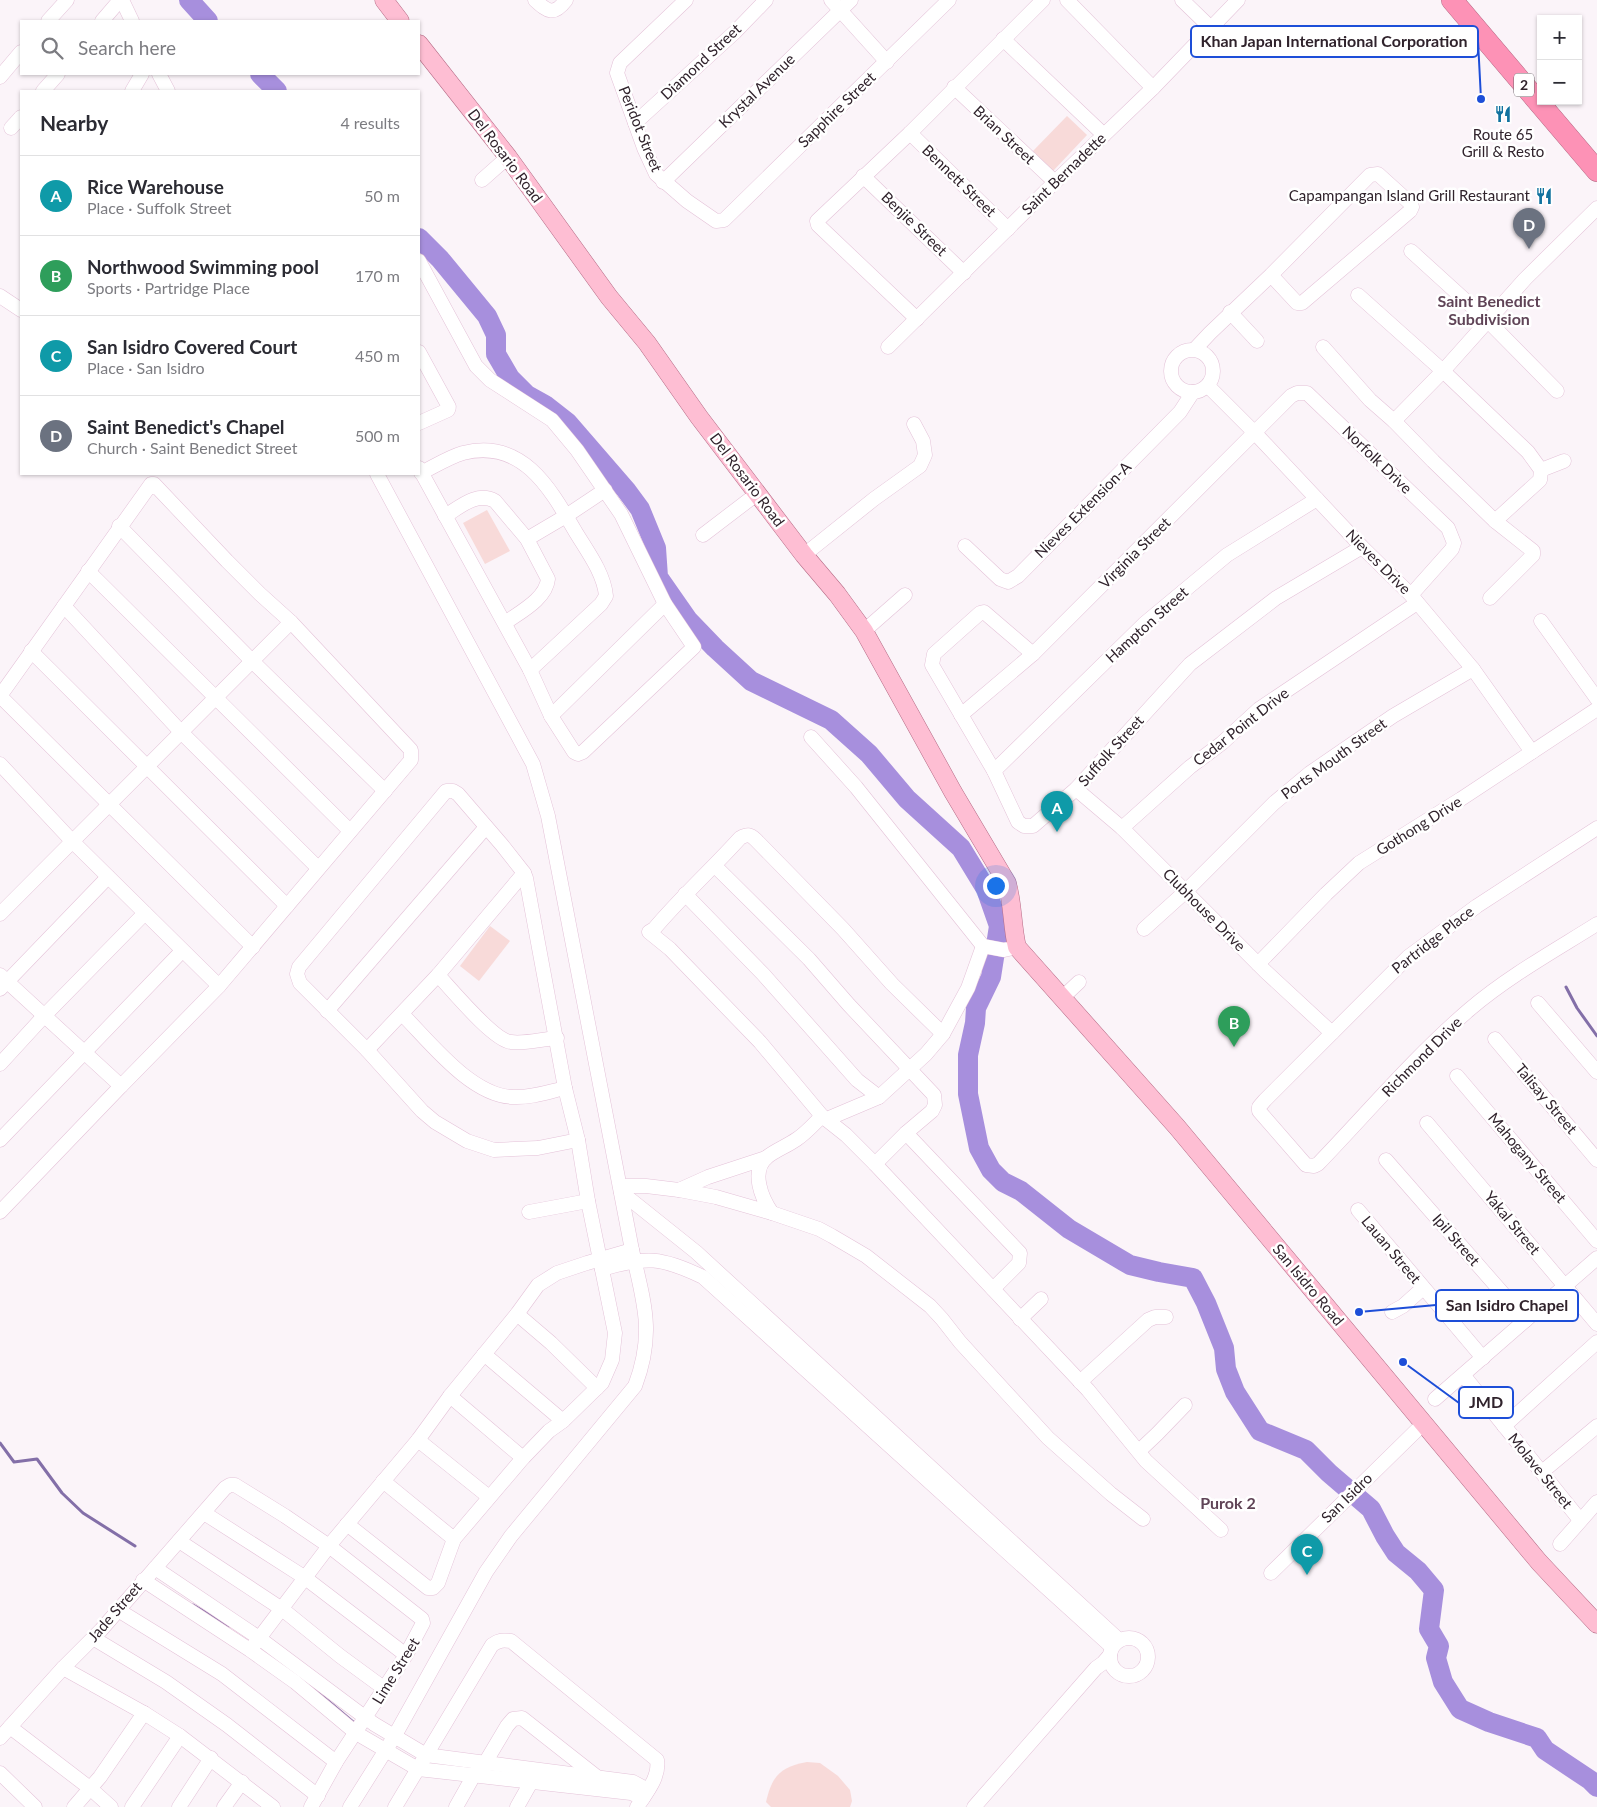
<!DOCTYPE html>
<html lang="en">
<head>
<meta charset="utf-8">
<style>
	body { margin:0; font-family:Lato,sans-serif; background:#f7f7f7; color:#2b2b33 }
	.controls { position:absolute; right:15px; top:15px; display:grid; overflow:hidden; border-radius:0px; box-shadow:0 1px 4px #0004 }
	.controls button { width:45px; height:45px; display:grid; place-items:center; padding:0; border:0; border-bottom:1px solid #e1e1e2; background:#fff; color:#2b2b33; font:25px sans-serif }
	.you { position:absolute; left:995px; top:885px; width:18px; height:18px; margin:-12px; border:4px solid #fff; border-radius:50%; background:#1a73e8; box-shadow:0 0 0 8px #1a73e833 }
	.badge { display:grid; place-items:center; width:32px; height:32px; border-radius:50%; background:#11729f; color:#fff; font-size:16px; font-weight:700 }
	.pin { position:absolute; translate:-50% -41px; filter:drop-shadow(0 1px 2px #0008) }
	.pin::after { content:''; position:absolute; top:26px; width:18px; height:15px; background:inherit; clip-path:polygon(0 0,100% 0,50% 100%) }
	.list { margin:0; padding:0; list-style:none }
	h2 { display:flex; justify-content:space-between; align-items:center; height:65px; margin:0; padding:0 20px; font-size:21px }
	h2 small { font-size:16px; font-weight:400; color:#7c7c81 }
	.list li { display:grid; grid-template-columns:32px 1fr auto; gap:15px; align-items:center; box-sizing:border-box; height:80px; padding:0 20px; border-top:1px solid #e1e1e2 }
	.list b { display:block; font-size:19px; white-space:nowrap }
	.list p { margin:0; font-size:16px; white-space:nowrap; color:#7c7c81 }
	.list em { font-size:16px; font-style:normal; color:#7c7c81 }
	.icon { flex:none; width:28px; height:28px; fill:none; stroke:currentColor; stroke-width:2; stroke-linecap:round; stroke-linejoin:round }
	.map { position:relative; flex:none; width:1597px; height:1807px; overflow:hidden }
	.search { position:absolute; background:#fff; box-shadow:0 1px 4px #0004; left:20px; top:20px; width:400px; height:55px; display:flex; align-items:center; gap:12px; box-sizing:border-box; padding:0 18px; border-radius:0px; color:#7c7c81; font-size:19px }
	.panel { position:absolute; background:#fff; box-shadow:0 1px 4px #0004; left:20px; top:90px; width:400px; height:385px; border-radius:0px }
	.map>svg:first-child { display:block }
	.green { fill:#f8dad9 }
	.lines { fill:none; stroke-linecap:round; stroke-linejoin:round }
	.stream { stroke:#836fa8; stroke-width:3 }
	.river { stroke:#a78fdd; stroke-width:20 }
	.minor-casing { stroke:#e4c2d8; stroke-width:15 }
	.major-casing { stroke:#b56b86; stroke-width:19 }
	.highway-casing { stroke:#b56b86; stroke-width:22 }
	.minor { stroke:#fff; stroke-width:14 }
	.major { stroke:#febed3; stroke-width:18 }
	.highway { stroke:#fd92b6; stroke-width:21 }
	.labels { text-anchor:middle; stroke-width:5; stroke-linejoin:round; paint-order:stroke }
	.shield { fill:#fff; stroke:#6e656b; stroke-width:1 }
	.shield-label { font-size:14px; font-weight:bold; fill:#30232c }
	.street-label { font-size:15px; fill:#30232c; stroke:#fff }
	.poi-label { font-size:15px; fill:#30232c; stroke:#fff }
	.neighbourhood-label { font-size:16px; font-weight:bold; fill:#604457; stroke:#fff }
	.leader { fill:none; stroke:#1d4ed8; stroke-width:2 }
	.callout-dot { fill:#1d4ed8; stroke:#fff; stroke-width:2 }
	.callout { fill:#fff; stroke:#1d4ed8; stroke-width:2 }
	.callout-label { font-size:16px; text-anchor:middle; font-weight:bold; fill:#30232c }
</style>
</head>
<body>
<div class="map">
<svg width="1597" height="1807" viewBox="0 0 1597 1807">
	<rect width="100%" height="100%" fill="#fbf4f9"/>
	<g class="green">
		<path d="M 1067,116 L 1087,135 L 1053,171 L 1033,151 Z"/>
		<path d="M 487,510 L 510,551 L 485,564 L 463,523 Z"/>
		<path d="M 490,926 L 510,941 L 479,981 L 460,966 Z"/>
		<path d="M 807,1762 L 820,1763 L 838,1776 L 850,1790 L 852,1801 L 850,1807 L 771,1807 L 766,1802 C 772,1776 780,1767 807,1762 Z"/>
	</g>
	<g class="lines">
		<g class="stream">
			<path d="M 1566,987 L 1577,1008 L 1597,1036"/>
			<path d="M 0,1443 L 14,1462 L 37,1459 L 62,1493 L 83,1513 L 135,1546"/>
			<path d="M 193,1605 L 229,1626"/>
			<path d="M 301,1678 L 353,1722"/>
		</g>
		<g class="river">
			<path d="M 189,0 L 208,21"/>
			<path d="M 260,74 L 277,91"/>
			<path d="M 419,238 L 440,259 L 487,316 L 496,335 L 496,354 L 510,378 L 527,395 L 545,405 L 568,423 L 626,490 L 640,509 L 656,548 L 658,577 L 688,620 L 715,648 L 751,681 L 831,720 L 869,754 L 907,799 L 961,848 L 986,889 L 999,926 L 991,977 L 976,1008 L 975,1023 L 968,1055 L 968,1094 L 979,1148 L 991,1170 L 1003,1182 L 1021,1191 L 1069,1229 L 1130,1265 L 1159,1272 L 1193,1278 L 1206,1303 L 1224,1348 L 1226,1369 L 1235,1392 L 1260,1431 L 1306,1450 L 1329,1473 L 1371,1509 L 1385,1536 L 1396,1553 L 1418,1571 L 1434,1590 L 1429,1629 L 1439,1646 L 1436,1658 L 1443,1682 L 1460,1709 L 1489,1722 L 1537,1738 L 1545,1750 L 1590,1780 L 1597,1787"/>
		</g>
		<g class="minor-casing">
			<g id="minor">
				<path d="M 122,0 L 132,21"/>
				<path d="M 535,0 C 548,12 554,16 566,0"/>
				<path d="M 686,0 L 620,63 L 617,73 L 644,148 L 656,174 L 687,201 L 716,221 L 724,220 L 949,0"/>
				<path d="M 831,0 L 887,62"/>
				<path d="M 1067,0 L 1153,88"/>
				<path d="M 1182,0 L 1211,28"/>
				<path d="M 48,21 L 67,0"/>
				<path d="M 102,21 L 120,0"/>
				<path d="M 1003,39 L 1104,135"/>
				<path d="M 159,74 L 168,91"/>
				<path d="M 0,77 L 21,52"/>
				<path d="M 954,87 L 1055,182"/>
				<path d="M 43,91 L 58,74"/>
				<path d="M 132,91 L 142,74"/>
				<path d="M 635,123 L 735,32 L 766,0"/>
				<path d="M 11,128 L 21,117"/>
				<path d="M 910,133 L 1008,229"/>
				<path d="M 863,176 L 964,273"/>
				<path d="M 482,180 L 508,157"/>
				<path d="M 663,182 L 851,0"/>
				<path d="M 1411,251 L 1488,321 L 1557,391"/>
				<path d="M 419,261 L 476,366 L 490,380 L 552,420 L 577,450 L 621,514 L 665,604 L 694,647 L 583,752 L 578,754 L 574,752 L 551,716 L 530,670 L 419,468"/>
				<path d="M 1358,295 L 1443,371 L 1528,452 L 1541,470 L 1540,480 L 1495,521"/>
				<path d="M 0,296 L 21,310"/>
				<path d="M 1230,312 L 1257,341"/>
				<path d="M 917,319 L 818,225 L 817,221 L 910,133 L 1043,0"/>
				<path d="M 888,347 L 1055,182 L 1153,88 L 1238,0"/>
				<path d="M 1323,347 L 1370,400 L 1394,421 L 1433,461 L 1495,521 L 1533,551 L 1533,555 L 1490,598"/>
				<path d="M 1195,349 L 1210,333 L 1271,275 L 1370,175 L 1378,174 L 1410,203 L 1412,207 L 1410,211 L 1302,303 L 1297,303 L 1271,275"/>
				<circle cx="1192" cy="371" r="21"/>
				<path d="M 419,352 L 449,407 L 448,410 L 419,423"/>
				<path d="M 1208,386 L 1255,433 L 1362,547 L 1411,595 L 1473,669 L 1532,752"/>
				<path d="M 1394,421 L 1443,371 L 1525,279 L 1597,208"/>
				<path d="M 1541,470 L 1564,461"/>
				<path d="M 421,473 C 435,466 449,457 463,453 C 522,438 550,488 575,531 C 587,551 604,573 606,596 L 601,604 L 530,670"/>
				<path d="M 445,516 C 460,507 477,491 495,501 L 527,539 L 548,579 C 546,599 520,612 505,623"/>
				<path d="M 119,526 L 252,661 L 385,791"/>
				<path d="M 703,535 L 758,493"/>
				<path d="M 527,539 L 566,516 L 605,490"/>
				<path d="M 965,546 L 1000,579 L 1008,582 L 1018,576 L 1180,412 L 1193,392"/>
				<path d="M 804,555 L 874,499 L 920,466 L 925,455 L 923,441 L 914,424"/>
				<path d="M 88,571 L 350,831"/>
				<path d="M 64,606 L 181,732 L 318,868"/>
				<path d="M 1541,621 L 1597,699"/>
				<path d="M 864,631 L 905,595"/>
				<path d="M 31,651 L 287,906"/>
				<path d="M 1033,654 L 984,612 L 980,613 L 934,654 L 932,665 L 994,771 L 1018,822 L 1024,826 L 1033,826 L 1076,789 L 1190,664 L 1276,598 L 1362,547"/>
				<path d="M 0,696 L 151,484 L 154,484 L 227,561 L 260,594 L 291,622 L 411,750 L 411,760 L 219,986 L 72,841 L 0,764"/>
				<path d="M 0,696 L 253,947"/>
				<path d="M 961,715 L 1033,654 L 1291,396 L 1297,393 L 1307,393 L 1448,528 L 1454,543 L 1452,549 L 1411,595"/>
				<path d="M 551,716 L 665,604"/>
				<path d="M 811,737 L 856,787 L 983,946 L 1004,950 L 1017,947"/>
				<path d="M 994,771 L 1144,624 L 1227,555 L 1317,499"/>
				<path d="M 1076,789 L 1122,828 L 1265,971 L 1332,1033"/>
				<path d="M 446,791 L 453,791 L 458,794 L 502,845 L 524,873 L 526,878 L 565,1088 L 578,1140 L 538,1148 L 494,1150 L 467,1141 L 435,1122 L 422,1111 L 367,1050 L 300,983 L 297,974 L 299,967 Z"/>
				<path d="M 1122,828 L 1190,767 L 1222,743 L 1259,709 L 1417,603"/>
				<path d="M 1597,828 L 1477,906 L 1408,957 L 1265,1100 L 1259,1107 L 1259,1111 L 1306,1165 L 1314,1166 L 1318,1164 C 1368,1112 1415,1056 1470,1009 C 1509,976 1554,951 1597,924"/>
				<path d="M 715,866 L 809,959 L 849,1005 L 934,1095 L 935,1105 L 932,1111 L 906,1133 L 875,1164"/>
				<path d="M 685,894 L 763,974 L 857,1080 L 879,1097"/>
				<path d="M 0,914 L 291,622"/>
				<path d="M 1144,929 L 1185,892 L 1274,803 L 1310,773 L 1393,716 L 1473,669"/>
				<path d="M 1258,964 L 1326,894 L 1359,863 L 1461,799 L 1597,709"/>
				<path d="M 0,975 L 121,1086 L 219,986"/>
				<path d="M 438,975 C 451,989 494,1041 511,1042 C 525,1044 542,1039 557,1038"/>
				<path d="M 0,989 L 108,877"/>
				<path d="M 1062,998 L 1079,982"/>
				<path d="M 1538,1003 L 1597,1072"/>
				<path d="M 327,1011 L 486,827"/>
				<path d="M 402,1014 C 430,1042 471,1096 513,1097 C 531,1098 548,1092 565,1088"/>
				<path d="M 943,1034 L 968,988 L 983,946"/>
				<path d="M 1495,1039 L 1597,1160"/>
				<path d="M 367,1050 L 438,975 L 524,873"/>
				<path d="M 0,1064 L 44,1016 L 145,913"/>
				<path d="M 1457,1076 L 1597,1241"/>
				<path d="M 827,1119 L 879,1097 L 926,1054 L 943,1034 L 892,984 L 843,929 L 756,840 C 750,834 747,834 740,838 C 712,869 681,897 654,929 L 649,932 L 670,949 L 760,1042 L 822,1116 L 846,1135 L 875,1164 L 1088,1390 L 1146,1461 L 1221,1530"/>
				<path d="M 1427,1123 L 1597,1324"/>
				<path d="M 906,1133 L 1020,1253 L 1019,1263 L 993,1289"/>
				<path d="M 0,1140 L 182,951"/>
				<path d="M 1386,1160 L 1526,1320"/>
				<path d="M 620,1186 L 646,1186 L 679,1190 L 708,1177 L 766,1158"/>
				<path d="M 679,1190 L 716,1197 L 772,1213 C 762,1199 750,1171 767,1157 C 776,1150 787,1146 797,1139 C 806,1133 814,1124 822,1116"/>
				<path d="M 621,1192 L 696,1252 L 1119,1640"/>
				<path d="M 1358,1210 L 1483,1358"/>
				<path d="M 0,1212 L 121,1086"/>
				<path d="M 529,1212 L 588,1201"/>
				<path d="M 772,1213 L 819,1229 L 832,1236 L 866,1256 L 930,1306 L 942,1319 L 960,1342 L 1048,1438 L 1111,1494 L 1143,1519"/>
				<path d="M 602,1269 C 646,1256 662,1257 703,1277 L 1112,1647"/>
				<path d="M 1392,1312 L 1403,1306 L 1423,1288"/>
				<path d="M 517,1314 L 551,1343 L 597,1388"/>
				<path d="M 1020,1319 L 1041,1299"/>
				<path d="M 484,1354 L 563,1421"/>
				<path d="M 1464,1376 L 1580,1520"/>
				<path d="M 1080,1382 L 1148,1320 L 1155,1317 L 1166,1317"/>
				<path d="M 450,1396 L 523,1458"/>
				<path d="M 1435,1399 L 1597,1258"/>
				<path d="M 1504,1426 L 1597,1342"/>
				<path d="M 418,1440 L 489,1497"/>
				<path d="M 1139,1451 L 1157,1434 L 1185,1405"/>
				<path d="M 1542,1472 L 1597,1426"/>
				<path d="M 383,1481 L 454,1539"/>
				<path d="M 204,1513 L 304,1577 L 406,1655"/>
				<path d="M 347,1524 L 428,1588 L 433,1588 L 438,1583 L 454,1539 L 523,1458 L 549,1431 L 563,1421 L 602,1383 L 612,1360 L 615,1333 L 588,1201 L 578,1140"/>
				<path d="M 179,1541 L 282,1609 L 340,1656 L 385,1689"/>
				<path d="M 333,1541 L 418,1440 L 450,1396 L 517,1314 L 538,1285 L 557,1273 L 587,1263 L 632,1250"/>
				<path d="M 1560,1544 L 1597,1502"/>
				<path d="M 155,1568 L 259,1638 L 374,1724 L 426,1755 L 633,1782 L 648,1790"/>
				<path d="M 1271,1573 L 1424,1423"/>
				<path d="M 143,1580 L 250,1650 L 295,1682 L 356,1733 L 418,1769 L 631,1793 L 643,1798"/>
				<path d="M 118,1610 L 222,1674 L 336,1762"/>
				<circle cx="1129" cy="1657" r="19"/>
				<path d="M 93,1638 L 166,1682 L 227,1725 L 318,1796"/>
				<path d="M 254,1645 L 329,1546"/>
				<path d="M 63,1668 L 144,1713 L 180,1736 L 273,1807"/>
				<path d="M 10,1727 L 91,1789 L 111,1807"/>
				<path d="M 0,1738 L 63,1668 L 101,1630 L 225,1488 L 230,1485 L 235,1485 L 285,1516 L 329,1546 L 422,1619 L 423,1623 L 406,1655 L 336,1762 L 311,1807"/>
				<path d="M 0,1773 L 35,1807"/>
				<path d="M 74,1807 L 100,1777 L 144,1713"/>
				<path d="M 132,1807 L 180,1736"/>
				<path d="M 179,1807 L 211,1758"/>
				<path d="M 224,1807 L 242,1782"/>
				<path d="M 350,1807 L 394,1737 L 486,1572 L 511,1536 L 635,1386 C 655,1333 644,1303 632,1250 L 548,816 L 533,764 L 377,474"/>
				<path d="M 395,1807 L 492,1645 C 499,1640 503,1640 511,1641 L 657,1760 C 660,1777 646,1793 637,1807"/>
				<path d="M 456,1807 L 474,1775 L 485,1763 L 507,1726 L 513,1719 L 522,1718 L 597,1777"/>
				<path d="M 517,1807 L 535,1775"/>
				<path d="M 974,1807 L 1096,1668 L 1103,1663 L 1110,1655"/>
			</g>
		</g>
		<g class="major-casing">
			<g id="major">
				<path d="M 384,0 L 400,21"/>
				<path d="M 419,44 L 508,157 L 609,297 L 647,343 L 699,417 L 804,555 L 837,594 L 864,631 L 953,792 L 1007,883 C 1013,904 1012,926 1017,947 L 1177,1127 L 1539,1562 L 1597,1624"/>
			</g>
		</g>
		<g class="highway-casing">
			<path id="highway" d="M 1452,0 L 1597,171"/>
		</g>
		<use href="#minor" class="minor"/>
		<use href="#major" class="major"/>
		<use href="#highway" class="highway"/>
	</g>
	<defs>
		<g id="restaurant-bare" transform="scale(1.35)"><path d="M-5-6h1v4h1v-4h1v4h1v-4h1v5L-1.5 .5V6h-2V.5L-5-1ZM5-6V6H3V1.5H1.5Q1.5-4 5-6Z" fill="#11729f" stroke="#fff" stroke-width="2.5" paint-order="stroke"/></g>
	</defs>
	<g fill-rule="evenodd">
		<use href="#restaurant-bare" x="1503" y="114"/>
		<use href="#restaurant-bare" x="1544" y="196"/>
	</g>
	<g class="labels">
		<rect class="shield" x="1514" y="73.5" width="20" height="23" rx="4"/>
		<g class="shield-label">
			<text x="1524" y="90">2</text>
		</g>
		<g class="street-label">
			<text transform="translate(701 62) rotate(-43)" y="5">Diamond Street</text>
			<text transform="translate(757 91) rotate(-44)" y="5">Krystal Avenue</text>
			<text transform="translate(837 110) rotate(-44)" y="5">Sapphire Street</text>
			<text transform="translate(640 129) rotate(68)" y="5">Peridot Street</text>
			<text transform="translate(1004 135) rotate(43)" y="5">Brian Street</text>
			<text transform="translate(505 156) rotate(53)" y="5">Del Rosario Road</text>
			<text transform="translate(1064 174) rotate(-44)" y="5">Saint Bernadette</text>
			<text transform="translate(959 181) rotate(44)" y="5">Bennett Street</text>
			<text transform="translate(914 224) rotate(44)" y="5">Benjie Street</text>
			<text transform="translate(1377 460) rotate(44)" y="5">Norfolk Drive</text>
			<text transform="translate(747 480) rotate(53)" y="5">Del Rosario Road</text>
			<text transform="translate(1083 510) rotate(-45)" y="5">Nieves Extension-A</text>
			<text transform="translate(1135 553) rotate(-45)" y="5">Virginia Street</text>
			<text transform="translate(1378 562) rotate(45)" y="5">Nieves Drive</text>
			<text transform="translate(1147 625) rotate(-42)" y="5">Hampton Street</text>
			<text transform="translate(1241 727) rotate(-38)" y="5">Cedar Point Drive</text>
			<text transform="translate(1111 751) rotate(-48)" y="5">Suffolk Street</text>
			<text transform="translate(1334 759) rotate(-36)" y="5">Ports Mouth Street</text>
			<text transform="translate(1419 826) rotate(-32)" y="5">Gothong Drive</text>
			<text transform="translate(1204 910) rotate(45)" y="5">Clubhouse Drive</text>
			<text transform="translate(1433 940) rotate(-38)" y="5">Partridge Place</text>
			<text transform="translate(1422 1057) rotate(-45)" y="5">Richmond Drive</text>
			<text transform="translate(1546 1099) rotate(50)" y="5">Talisay Street</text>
			<text transform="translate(1527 1158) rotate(50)" y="5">Mahogany Street</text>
			<text transform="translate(1512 1223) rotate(50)" y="5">Yakal Street</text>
			<text transform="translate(1456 1240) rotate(49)" y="5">Ipil Street</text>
			<text transform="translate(1391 1250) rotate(50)" y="5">Lauan Street</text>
			<text transform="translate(1308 1285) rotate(50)" y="5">San Isidro Road</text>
			<text transform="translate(1540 1471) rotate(51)" y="5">Molave Street</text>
			<text transform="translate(1347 1498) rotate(-44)" y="5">San Isidro</text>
			<text transform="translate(115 1612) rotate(-49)" y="5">Jade Street</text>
			<text transform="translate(396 1671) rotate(-58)" y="5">Lime Street</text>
		</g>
		<g class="poi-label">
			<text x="1503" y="140">Route 65<tspan x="1503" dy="17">Grill &amp; Resto</tspan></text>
			<text x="1530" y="201" text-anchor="end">Capampangan Island Grill Restaurant</text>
		</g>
		<g class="neighbourhood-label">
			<text x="1489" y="307">Saint Benedict<tspan x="1489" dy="18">Subdivision</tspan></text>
			<text x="1228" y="1509">Purok 2</text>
		</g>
	</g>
	<path class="leader" d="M1481 99L1478 41M1359 1312L1436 1305M1403 1362L1459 1403"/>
	<g class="callout-dot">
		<circle cx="1481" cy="99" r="5"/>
		<circle cx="1359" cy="1312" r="5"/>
		<circle cx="1403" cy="1362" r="5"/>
	</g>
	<g class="callout">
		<rect x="1191" y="26" width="287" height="31" rx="5"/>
		<rect x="1436" y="1290" width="142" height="31" rx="5"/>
		<rect x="1459" y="1387" width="54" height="31" rx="5"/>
	</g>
	<g class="callout-label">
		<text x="1334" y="47">Khan Japan International Corporation</text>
		<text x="1507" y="1311">San Isidro Chapel</text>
		<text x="1486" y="1408">JMD</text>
	</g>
</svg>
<div class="controls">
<button>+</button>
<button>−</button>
</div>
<div class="you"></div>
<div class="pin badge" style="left:1057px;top:832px;background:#0f9aa8">A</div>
<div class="pin badge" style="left:1234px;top:1047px;background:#2e9e5b">B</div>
<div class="pin badge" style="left:1307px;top:1575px;background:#0f9aa8">C</div>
<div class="pin badge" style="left:1529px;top:249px;background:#6b7280">D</div>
<div class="search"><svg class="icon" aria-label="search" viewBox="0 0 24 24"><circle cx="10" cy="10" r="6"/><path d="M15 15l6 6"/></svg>Search here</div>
<section class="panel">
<h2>Nearby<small>4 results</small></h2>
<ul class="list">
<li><span class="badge" style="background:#0f9aa8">A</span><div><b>Rice Warehouse</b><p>Place · Suffolk Street</p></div><em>50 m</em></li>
<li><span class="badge" style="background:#2e9e5b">B</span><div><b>Northwood Swimming pool</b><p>Sports · Partridge Place</p></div><em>170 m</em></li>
<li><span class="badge" style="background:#0f9aa8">C</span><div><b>San Isidro Covered Court</b><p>Place · San Isidro</p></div><em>450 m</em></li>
<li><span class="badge" style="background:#6b7280">D</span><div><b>Saint Benedict's Chapel</b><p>Church · Saint Benedict Street</p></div><em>500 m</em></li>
</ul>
</section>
</div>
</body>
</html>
